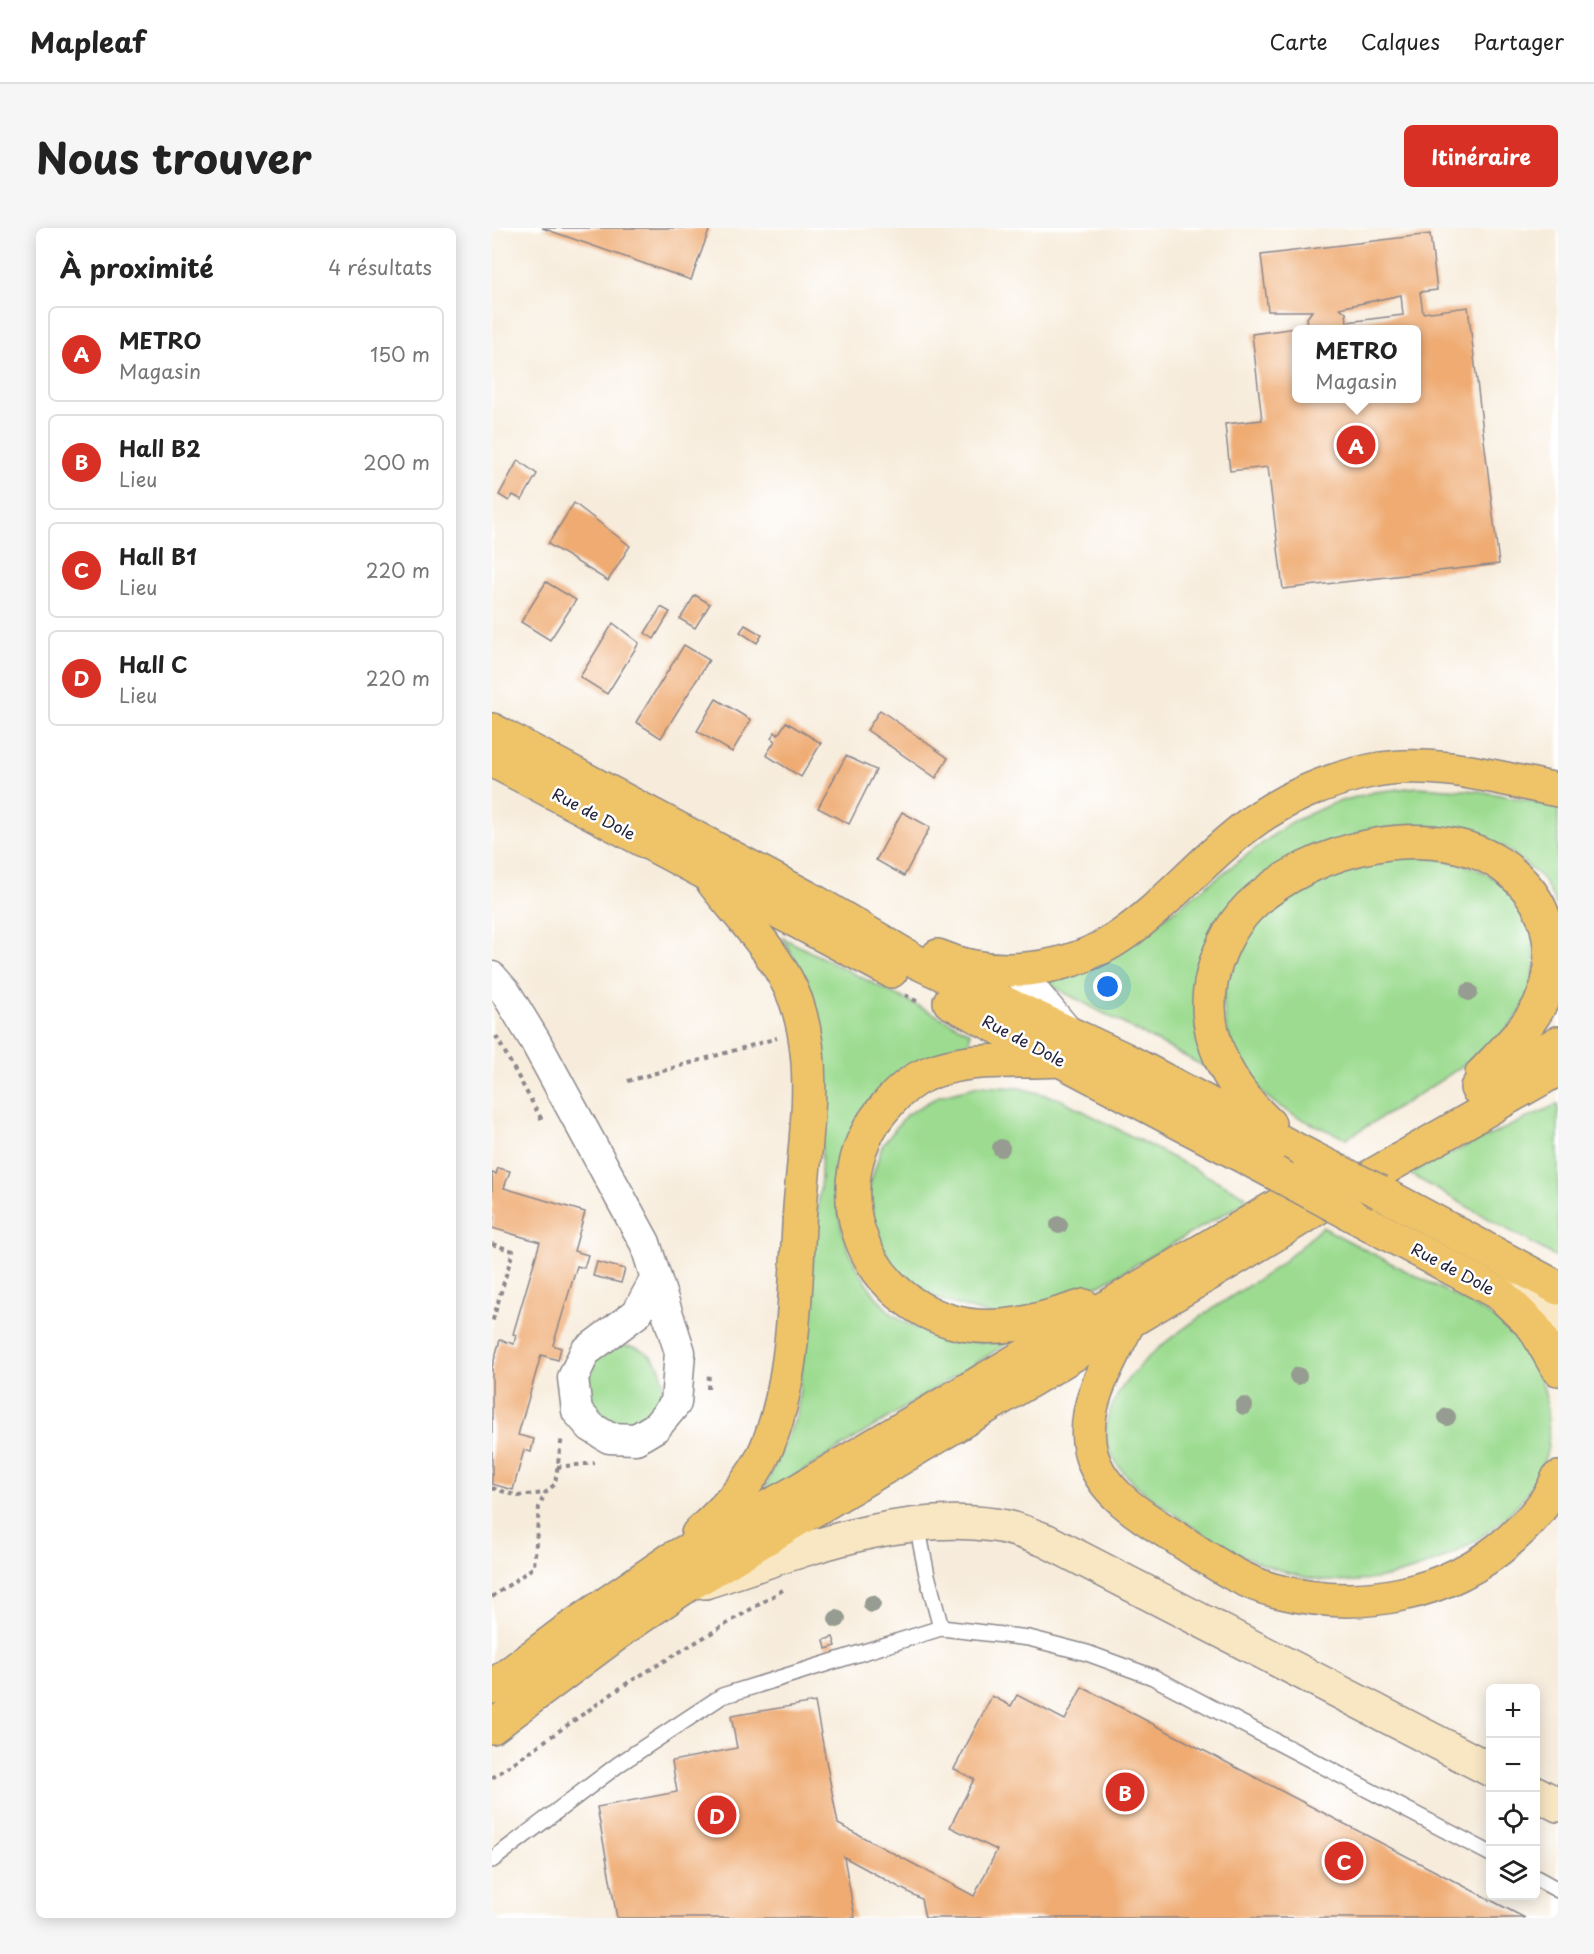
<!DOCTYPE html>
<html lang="fr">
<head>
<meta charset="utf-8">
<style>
	body { margin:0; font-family:"Playpen Sans",sans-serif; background:#f6f6f6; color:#222 }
	.controls { position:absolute; right:18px; bottom:18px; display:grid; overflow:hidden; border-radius:9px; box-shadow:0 3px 15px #0003 }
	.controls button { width:54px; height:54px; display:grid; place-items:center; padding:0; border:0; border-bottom:2px solid #e0e0e0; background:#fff; color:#222; font:30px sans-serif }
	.you { position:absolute; left:616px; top:759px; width:21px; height:21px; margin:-15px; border:4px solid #fff; border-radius:50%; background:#1a73e8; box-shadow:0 0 0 9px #1a73e833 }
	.badge { display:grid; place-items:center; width:39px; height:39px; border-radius:50%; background:#d93025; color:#fff; font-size:20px; font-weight:700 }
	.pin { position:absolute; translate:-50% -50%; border:3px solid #fff; box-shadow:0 2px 6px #0006 }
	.popup { position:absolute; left:800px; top:97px; width:129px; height:78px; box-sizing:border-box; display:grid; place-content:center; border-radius:9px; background:#fff; filter:drop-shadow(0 2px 4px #0005); font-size:20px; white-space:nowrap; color:#767676 }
	.popup b { font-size:22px; color:#222 }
	.popup::after { content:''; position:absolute; left:50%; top:100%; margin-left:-12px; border:12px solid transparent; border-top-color:#fff }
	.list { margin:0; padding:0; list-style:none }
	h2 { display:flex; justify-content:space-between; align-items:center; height:78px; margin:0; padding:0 24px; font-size:26px }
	h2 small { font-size:20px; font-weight:400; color:#767676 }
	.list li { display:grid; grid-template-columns:39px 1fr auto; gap:18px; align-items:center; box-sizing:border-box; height:96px; margin:0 12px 12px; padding:0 12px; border:2px solid #e0e0e0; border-radius:9px }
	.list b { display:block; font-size:22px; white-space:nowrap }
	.list p { margin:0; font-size:20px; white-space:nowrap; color:#767676 }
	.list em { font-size:20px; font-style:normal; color:#767676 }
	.icon { flex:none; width:33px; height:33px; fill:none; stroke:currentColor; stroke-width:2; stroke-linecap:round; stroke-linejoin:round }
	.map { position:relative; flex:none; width:1066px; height:1690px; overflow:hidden; border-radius:9px }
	header { display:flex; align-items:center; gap:36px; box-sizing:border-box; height:84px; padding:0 30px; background:#fff; border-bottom:2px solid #e0e0e0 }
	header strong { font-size:28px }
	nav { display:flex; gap:33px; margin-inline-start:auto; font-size:21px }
	.intro { display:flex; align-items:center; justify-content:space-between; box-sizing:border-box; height:144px; padding:0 36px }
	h1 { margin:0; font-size:42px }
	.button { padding:15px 27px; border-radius:9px; background:#d93025; color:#fff; font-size:21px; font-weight:700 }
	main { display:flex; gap:36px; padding:0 36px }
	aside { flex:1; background:#fff; border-radius:9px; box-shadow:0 3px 15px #0003 }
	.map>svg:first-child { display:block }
	.green { fill:#9cdb90; stroke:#5f7e66; stroke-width:1.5 }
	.building { fill:#efab72; fill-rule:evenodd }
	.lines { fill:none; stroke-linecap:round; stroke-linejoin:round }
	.service-casing { stroke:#8c878b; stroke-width:18 }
	.minor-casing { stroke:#8c878b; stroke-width:33 }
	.secondary-casing { stroke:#8c878b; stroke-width:36 }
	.primary-casing { stroke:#8c878b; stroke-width:36 }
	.path { stroke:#8c878b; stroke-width:4; stroke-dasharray:4.5 4.5; stroke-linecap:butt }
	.service { stroke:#fff; stroke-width:15 }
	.minor { stroke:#fff; stroke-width:30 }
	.secondary { stroke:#f9e7c3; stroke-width:33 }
	.primary { stroke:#efc469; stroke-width:33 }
	.primary-bridge-casing { stroke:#8c878b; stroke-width:36; stroke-linecap:butt }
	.primary-bridge { stroke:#efc469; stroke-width:33 }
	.tree { fill:#969c91 }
	.labels { text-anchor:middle; stroke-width:5; stroke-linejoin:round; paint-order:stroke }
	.street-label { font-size:16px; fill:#22223b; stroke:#fff }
</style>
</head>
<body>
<header>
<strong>Mapleaf</strong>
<nav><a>Carte</a><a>Calques</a><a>Partager</a></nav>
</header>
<div class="intro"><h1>Nous trouver</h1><a class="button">Itinéraire</a></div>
<main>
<aside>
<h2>À proximité<small>4 résultats</small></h2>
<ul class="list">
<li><span class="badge">A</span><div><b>METRO</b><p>Magasin</p></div><em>150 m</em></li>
<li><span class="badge">B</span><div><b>Hall B2</b><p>Lieu</p></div><em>200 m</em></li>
<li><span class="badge">C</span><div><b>Hall B1</b><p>Lieu</p></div><em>220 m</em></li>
<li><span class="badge">D</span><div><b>Hall C</b><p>Lieu</p></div><em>220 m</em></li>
</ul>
</aside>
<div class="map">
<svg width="1066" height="1690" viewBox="0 0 1066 1690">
	<rect width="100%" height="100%" fill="#fff"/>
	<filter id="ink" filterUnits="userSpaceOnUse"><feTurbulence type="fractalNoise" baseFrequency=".0167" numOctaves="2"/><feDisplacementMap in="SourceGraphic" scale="12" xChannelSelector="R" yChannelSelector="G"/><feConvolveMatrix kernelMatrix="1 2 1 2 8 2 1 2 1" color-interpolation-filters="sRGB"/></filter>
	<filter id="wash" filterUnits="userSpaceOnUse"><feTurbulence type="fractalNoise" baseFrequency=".008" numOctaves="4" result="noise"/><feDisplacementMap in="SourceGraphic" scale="24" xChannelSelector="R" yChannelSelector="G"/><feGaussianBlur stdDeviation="1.35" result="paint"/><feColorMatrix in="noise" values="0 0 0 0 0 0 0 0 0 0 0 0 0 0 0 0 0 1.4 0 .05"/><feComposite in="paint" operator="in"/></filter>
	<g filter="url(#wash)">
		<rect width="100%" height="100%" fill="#f7ecdb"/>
		<g class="green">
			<path d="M 925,559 L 987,563 L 1066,578 L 1066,680 L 1050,650 L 1014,620 L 967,601 L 921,597 L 869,604 L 749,666 L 717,841 L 556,756 L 562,747 L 660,699 L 796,596 L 839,576 L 882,564 Z"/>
			<path d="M 901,628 C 949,629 1008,634 1032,685 C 1046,716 1047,751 1030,781 C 1008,823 897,884 854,911 C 829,899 795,887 774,868 C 748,845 733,813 732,779 C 729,683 824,649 901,628 Z"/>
			<path d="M 291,710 L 478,804 L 477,820 C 364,833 309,954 371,1049 C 380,1064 394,1084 410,1093 C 443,1111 479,1115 516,1115 L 269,1269 L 305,1187 L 329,950 L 332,821 L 320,764 Z"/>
			<path d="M 486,858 L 528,860 L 568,871 L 754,968 L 753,974 L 610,1056 L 547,1083 L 501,1088 L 446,1071 L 407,1045 L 384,1009 L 377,959 L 390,918 L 414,887 L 447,868 Z"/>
			<path d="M 1066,876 L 1066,1030 L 916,945 Z"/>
			<path d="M 830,999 C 866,1018 902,1037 938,1055 C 969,1072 1006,1086 1029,1114 C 1045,1135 1054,1160 1056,1186 C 1056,1197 1058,1212 1055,1223 C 1033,1308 912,1363 830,1352 C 770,1344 716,1311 668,1276 C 641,1256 605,1228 616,1189 C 633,1126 728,1078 780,1042 C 798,1030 814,1014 830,999 Z"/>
			<circle cx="133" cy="1156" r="38"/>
		</g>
		<g id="blocks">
			<g class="building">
				<path d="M 50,0 L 218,0 L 199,52 Z"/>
				<path d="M 938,6 L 945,62 L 928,64 L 931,85 L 976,79 L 1007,336 L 791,361 L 776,239 L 738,243 L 733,196 L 770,192 L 760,106 L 804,100 L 804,170 L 924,170 L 924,101 L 807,101 L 816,99 L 815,90 L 820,83 L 776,83 L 769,27 ZM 909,67 L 911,87 L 855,94 L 854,85 L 848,80 Z"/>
				<path d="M 26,232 L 45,246 L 30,272 L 21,267 L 17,273 L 7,267 Z"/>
				<path d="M 82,275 L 138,318 L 116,353 L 56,316 Z"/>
				<path d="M 54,354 L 84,372 L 58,412 L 29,394 Z"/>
				<path d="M 203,367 L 218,376 L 203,400 L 188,391 Z"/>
				<path d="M 169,379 L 178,384 L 162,411 L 153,405 Z"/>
				<path d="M 121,395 L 147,415 L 115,466 L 88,449 Z"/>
				<path d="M 253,397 L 270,407 L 265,415 L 248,404 Z"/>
				<path d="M 192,417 L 217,432 L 169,510 L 144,494 Z"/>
				<path d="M 224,471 L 259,492 L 240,524 L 205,503 Z"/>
				<path d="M 388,482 L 456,530 L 444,550 L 375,502 Z"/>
				<path d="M 294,494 L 329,515 L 309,549 L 274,527 L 283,513 L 279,510 L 283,504 L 286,507 Z"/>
				<path d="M 354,528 L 384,542 L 357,596 L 326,580 Z"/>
				<path d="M 410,584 L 438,599 L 412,648 L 384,632 Z"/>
				<path d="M 6,940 L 18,943 L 12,960 L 93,984 L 82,1023 L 96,1027 L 92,1040 L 85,1038 L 61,1117 L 69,1120 L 66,1132 L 49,1127 L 26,1207 L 42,1211 L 39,1224 L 32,1222 L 21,1262 L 0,1256 L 0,1139 L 8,1112 L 22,1116 L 24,1107 L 21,1106 L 48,1014 L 0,1000 L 2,987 L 0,987 L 0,945 L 4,946 Z"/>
				<path d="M 105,1034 L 133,1041 L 129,1055 L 101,1048 Z"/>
				<path d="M 341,1409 L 344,1418 L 334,1421 L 332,1412 Z"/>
				<path d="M 590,1459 L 1033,1690 L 433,1690 L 429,1671 L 352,1629 L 363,1690 L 125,1690 L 105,1579 L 185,1564 L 180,1533 L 245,1520 L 239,1488 L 323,1474 L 346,1596 L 482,1668 L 505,1622 L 458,1599 L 482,1551 L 462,1541 L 500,1468 L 519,1478 L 525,1467 L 573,1492 Z"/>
			</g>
		</g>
	</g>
	<g filter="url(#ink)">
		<use href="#blocks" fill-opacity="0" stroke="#8c878b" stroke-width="1.5"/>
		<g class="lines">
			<g class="service-casing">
				<g id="service">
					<path d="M 425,1297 L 435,1347 L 449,1400"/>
					<path d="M 0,1632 L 127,1536 L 230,1468 L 449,1400 L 537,1410 L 595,1425 L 661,1449 L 999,1626"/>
					<path d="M 1044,1650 L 1066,1662"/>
				</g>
			</g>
			<g class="minor-casing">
				<g id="minor">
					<path d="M 524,742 L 576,804"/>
					<path d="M 0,749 L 14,765 L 42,811 L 153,1015 L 164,1050"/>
					<path d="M 164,1050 L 188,1124 L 184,1175 L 164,1199 L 144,1211 L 117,1210 L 99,1199 L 85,1183 L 81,1150 L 93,1124 L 145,1085 Z"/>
				</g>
			</g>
			<g class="secondary-casing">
				<g id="secondary">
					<path d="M 1010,1067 L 1066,1091"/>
					<path d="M 213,1354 C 304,1325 405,1283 502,1297 C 520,1299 537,1306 555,1313 L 999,1542"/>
					<path d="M 1044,1565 L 1066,1577"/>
				</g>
			</g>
			<g class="primary-casing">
				<g id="primary">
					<path d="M 0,502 L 320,672 L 423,733 L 632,831 L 816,928"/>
					<path d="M 0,532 L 399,743"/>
					<path d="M 446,728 C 503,753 578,743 629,708 C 672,679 711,631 755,598 C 790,571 835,552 878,543 C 941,530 1004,550 1066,562"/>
					<path d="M 458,774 L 783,945"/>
					<path d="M 567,832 C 523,835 479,828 437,845 C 421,851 405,865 394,878 C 329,951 364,1065 458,1093 C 504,1107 548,1092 592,1078"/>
					<path d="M 985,860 L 1066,815"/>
					<path d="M 777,896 C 738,860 709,809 719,755 C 724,728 737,699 757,679 C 817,619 950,585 1020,645 C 1040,662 1053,683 1057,710 C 1061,734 1058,759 1046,780 C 1031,805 1010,825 990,846"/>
					<path d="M 888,964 L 1066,1060"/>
					<path d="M 857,985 L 1008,1066 L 1042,1099 L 1066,1141"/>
					<path d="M 636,1095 C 619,1132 592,1171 597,1214 C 601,1258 644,1285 678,1306 C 711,1327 746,1354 785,1363 C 868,1384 955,1368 1019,1311 C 1038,1294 1057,1273 1066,1250"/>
					<path d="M 206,1306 C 229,1285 253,1261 268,1234 C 304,1166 303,1056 308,980 C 313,913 327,838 304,773 C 288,729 250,691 221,654"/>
					<path d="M 0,1459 L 73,1404 L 178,1332 L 300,1266 L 834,949"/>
					<path d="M 0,1499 L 135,1398 L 191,1360 L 787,1004 L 841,970 L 1066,841"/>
				</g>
			</g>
			<g class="path">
				<path d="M 413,767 L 428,775"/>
				<path d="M 4,808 L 51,894"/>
				<path d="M 136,853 L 285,810"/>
				<path d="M 0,1016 L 21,1023 L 0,1095"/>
				<path d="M 216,1161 L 217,1145"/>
				<path d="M 65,1239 L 103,1235"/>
				<path d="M 0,1260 L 26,1268 L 53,1265"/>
				<path d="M 0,1369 L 42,1339 L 47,1279 L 53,1265 L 63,1256 L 70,1208"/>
				<path d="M 0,1550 L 134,1456 L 291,1362"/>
			</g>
			<use href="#service" class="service"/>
			<use href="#minor" class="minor"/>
			<use href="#secondary" class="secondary"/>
			<use href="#primary" class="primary"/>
			<g class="primary-bridge-casing">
				<g id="primary-bridge">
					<path d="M 816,928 L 888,964"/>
					<path d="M 783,945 L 857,985"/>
				</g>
			</g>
			<use href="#primary-bridge" class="primary-bridge"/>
		</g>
		<g class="tree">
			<circle cx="977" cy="764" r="9"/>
			<circle cx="509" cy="920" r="9"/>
			<circle cx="567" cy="997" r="9"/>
			<circle cx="806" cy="1148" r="9"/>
			<circle cx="752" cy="1178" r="9"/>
			<circle cx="955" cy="1189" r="9"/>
			<circle cx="380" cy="1376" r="9"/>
			<circle cx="345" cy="1391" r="9"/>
		</g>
	</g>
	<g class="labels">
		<g class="street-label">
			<text transform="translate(102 586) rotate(28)" y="6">Rue de Dole</text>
			<text transform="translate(532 813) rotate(28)" y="6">Rue de Dole</text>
			<text transform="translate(961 1041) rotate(28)" y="6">Rue de Dole</text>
		</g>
	</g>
</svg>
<div class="controls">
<button>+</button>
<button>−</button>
<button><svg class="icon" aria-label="locate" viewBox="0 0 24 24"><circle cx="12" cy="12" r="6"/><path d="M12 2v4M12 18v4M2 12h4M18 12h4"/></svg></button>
<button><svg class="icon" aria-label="layers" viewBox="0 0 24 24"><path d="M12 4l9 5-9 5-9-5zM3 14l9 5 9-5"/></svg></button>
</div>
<div class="you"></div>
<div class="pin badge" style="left:864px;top:217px">A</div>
<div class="popup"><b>METRO</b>Magasin</div>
<div class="pin badge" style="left:633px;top:1564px">B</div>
<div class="pin badge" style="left:852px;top:1633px">C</div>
<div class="pin badge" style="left:225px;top:1587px">D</div>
</div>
</main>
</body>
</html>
